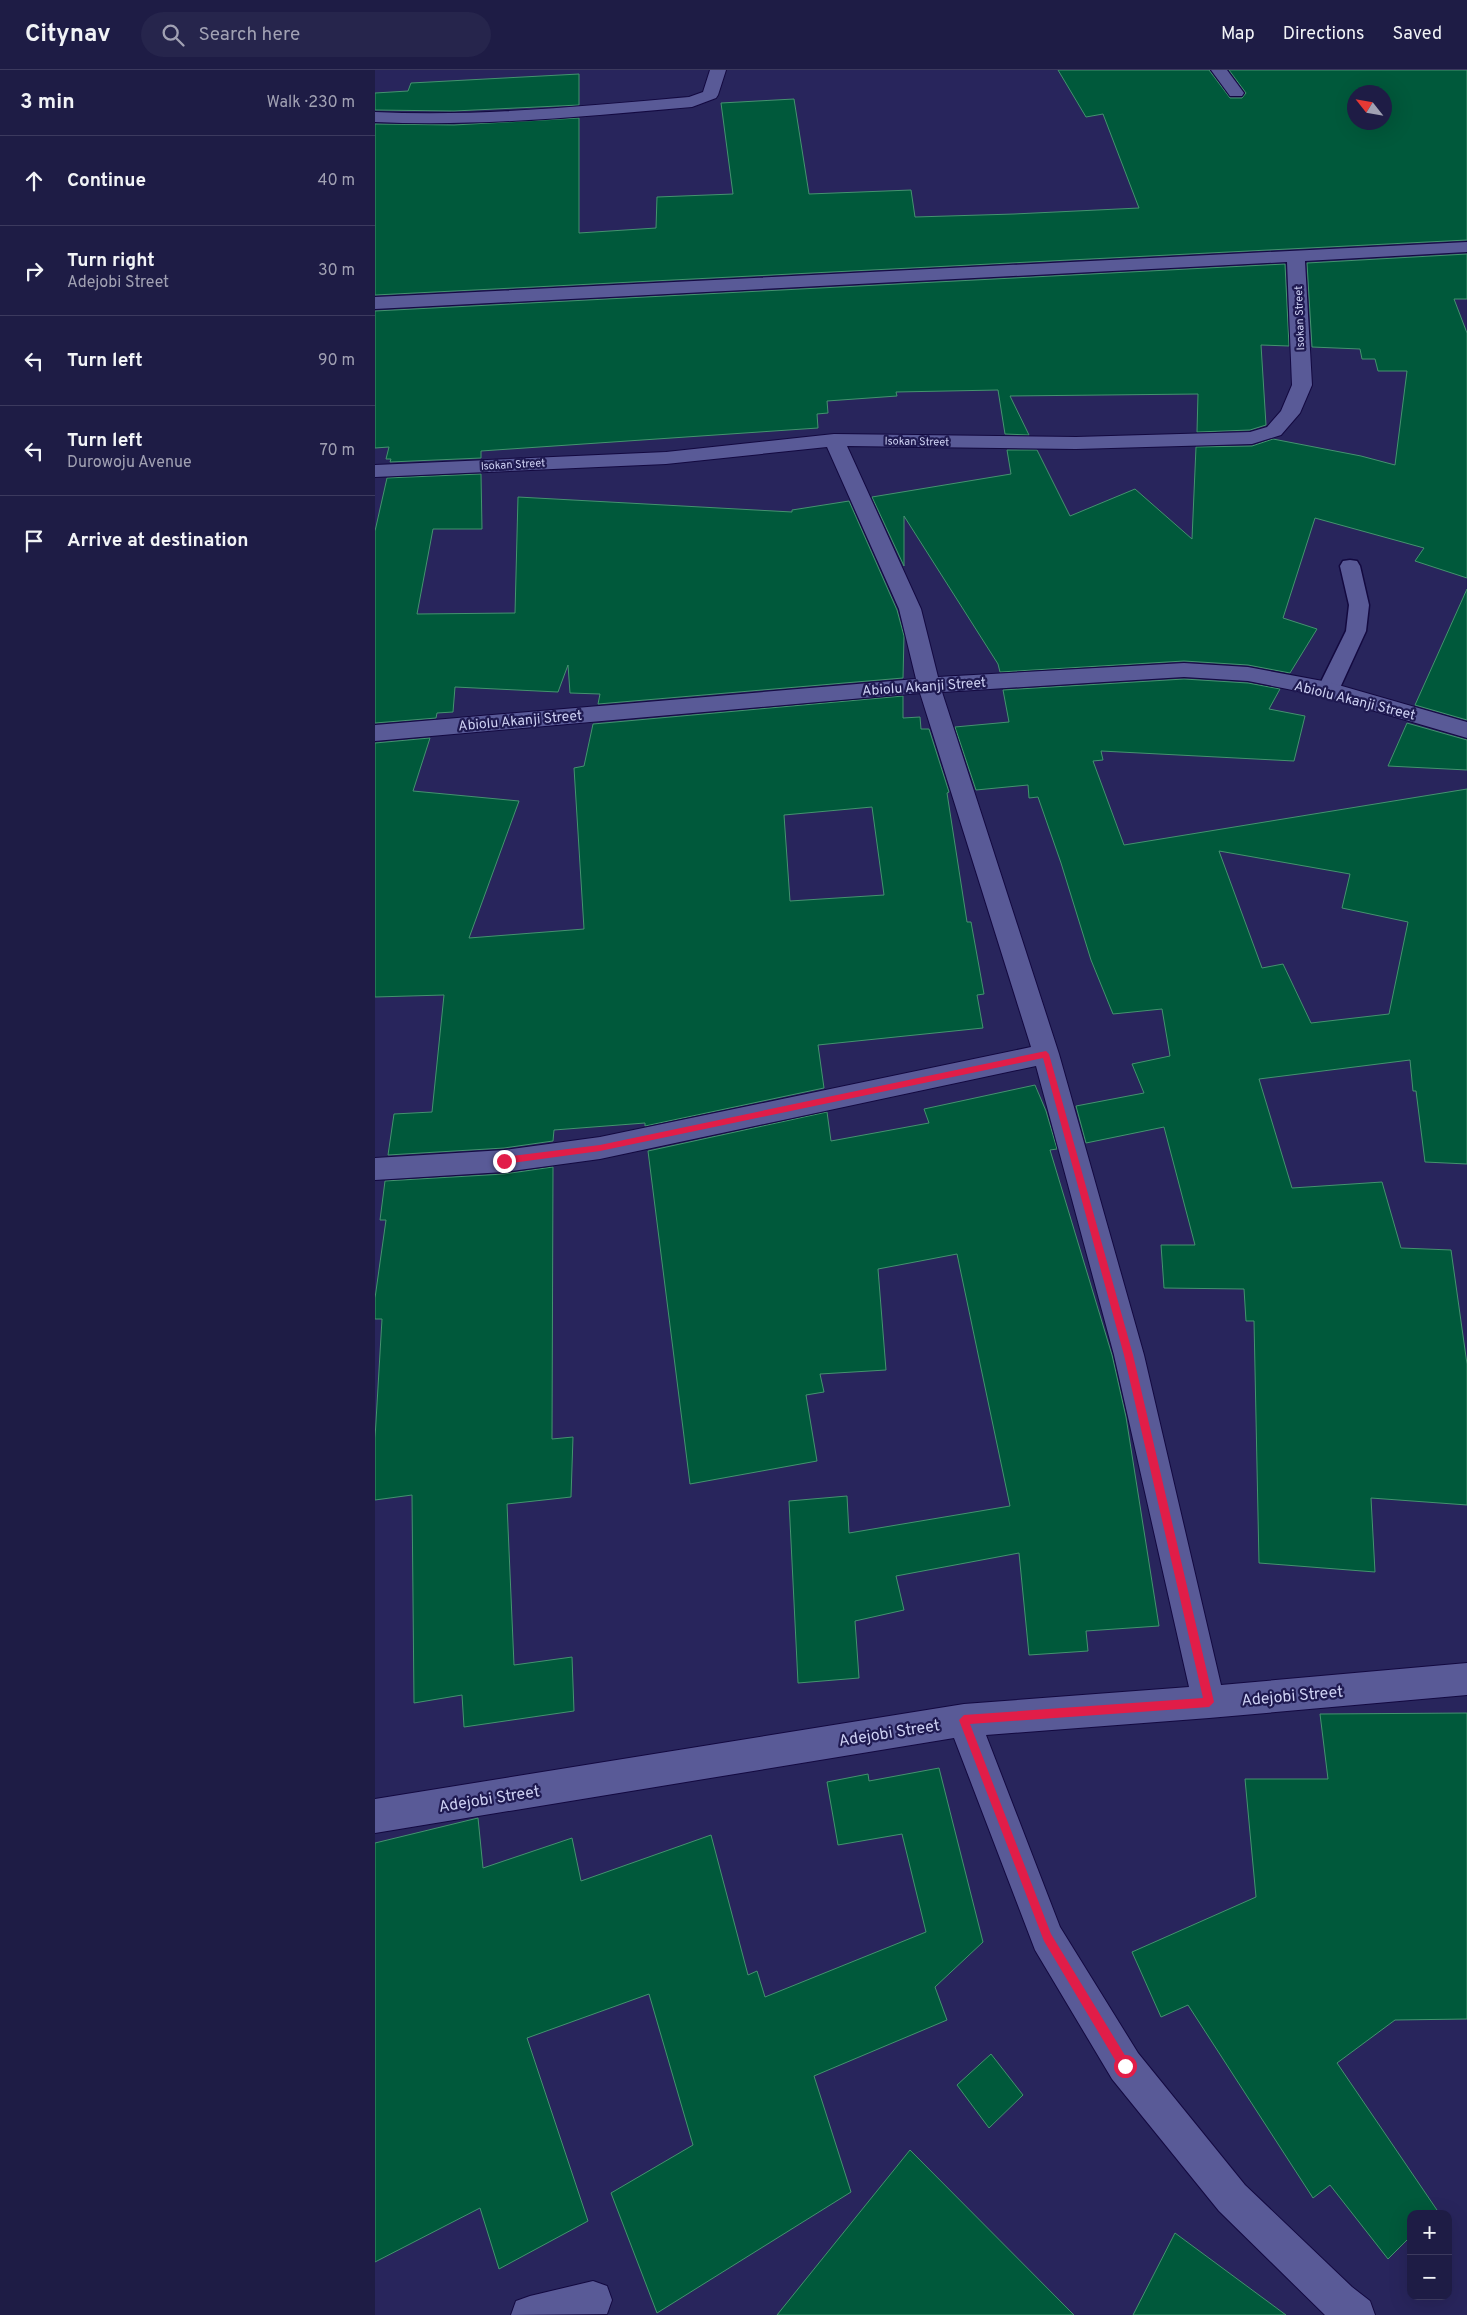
<!DOCTYPE html>
<html lang="en">
<head>
<meta charset="utf-8">
<style>
	body { margin:0; font-family:Overpass,sans-serif; background:#26254c; color:#f1f3f6 }
	.controls { position:absolute; right:15px; bottom:15px; display:grid; overflow:hidden; border-radius:10px; box-shadow:0 5px 20px #0002 }
	.controls button { width:45px; height:45px; display:grid; place-items:center; padding:0; border:0; border-bottom:1px solid #3c3a5e; background:#1e1c45; color:#f1f3f6; font:25px sans-serif }
	.compass { position:absolute; left:972px; top:15px; width:45px; height:45px; border-radius:50%; background:#1e1c45; box-shadow:0 5px 20px #0002; rotate:301deg }
	.stop { position:absolute; width:15px; height:15px; margin:-11px; border:4px solid #e11d48; border-radius:50%; background:#fff }
	.stop.end { background:#e11d48; border-color:#fff; box-shadow:0 1px 5px #0008 }
	.list { margin:0; padding:0; list-style:none }
	h2 { display:flex; justify-content:space-between; align-items:center; height:65px; margin:0; padding:0 20px; font-size:21px }
	h2 small { font-size:16px; font-weight:400; color:#a1a1b3 }
	.list li { display:grid; grid-template-columns:32px 1fr auto; gap:15px; align-items:center; box-sizing:border-box; height:90px; padding:0 20px; border-top:1px solid #3c3a5e }
	.list b { display:block; font-size:19px; white-space:nowrap }
	.list p { margin:0; font-size:16px; white-space:nowrap; color:#a1a1b3 }
	.list em { font-size:16px; font-style:normal; color:#a1a1b3 }
	.icon { flex:none; width:28px; height:28px; fill:none; stroke:currentColor; stroke-width:2; stroke-linecap:round; stroke-linejoin:round }
	.map { position:relative; flex:none; width:1092px; height:2245px; overflow:hidden }
	header { display:flex; align-items:center; gap:30px; box-sizing:border-box; height:70px; padding:0 25px; background:#1e1c45; border-bottom:1px solid #3c3a5e }
	header strong { font-size:24px }
	nav { display:flex; gap:28px; margin-inline-start:auto; font-size:18px }
	.search { width:350px; height:45px; background:#26254c; display:flex; align-items:center; gap:12px; box-sizing:border-box; padding:0 18px; border-radius:28px; color:#a1a1b3; font-size:19px }
	main { display:flex }
	aside { flex:1; background:#1e1c45 }
	.map>svg:first-child { display:block }
	.building { fill:#00593b; stroke:#44936f; fill-rule:evenodd }
	.lines { fill:none; stroke-linecap:round; stroke-linejoin:round }
	.service-casing { stroke:#130940; stroke-width:3 }
	.minor-casing { stroke:#130940; stroke-width:2 }
	.service { fill:#595a97; fill-rule:evenodd }
	.minor { fill:#595a97; fill-rule:evenodd }
	.route { fill:#e11d48 }
	.labels { text-anchor:middle; stroke-width:4.5; stroke-linejoin:round; paint-order:stroke }
	.far-street-label { font-size:11px; fill:#ced1f3; stroke:#1f1a51 }
	.street-label { font-size:14px; fill:#ced1f3; stroke:#1f1a51 }
	.near-street-label { font-size:16px; fill:#ced1f3; stroke:#1f1a51 }
</style>
</head>
<body>
<header>
<strong>Citynav</strong>
<div class="search"><svg class="icon" aria-label="search" viewBox="0 0 24 24"><circle cx="10" cy="10" r="6"/><path d="M15 15l6 6"/></svg>Search here</div>
<nav><a>Map</a><a>Directions</a><a>Saved</a></nav>
</header>
<main>
<aside>
<h2>3 min<small>Walk · 230 m</small></h2>
<ul class="list">
<li><svg class="icon" aria-label="ahead" viewBox="0 0 24 24"><path d="M12 20V5M6 11l6-6 6 6"/></svg><div><b>Continue</b></div><em>40 m</em></li>
<li><svg class="icon" aria-label="right" viewBox="0 0 24 24"><path d="M7 20v-9h11M14 6l5 5-5 5"/></svg><div><b>Turn right</b><p>Adejobi Street</p></div><em>30 m</em></li>
<li><svg class="icon" aria-label="left" viewBox="0 0 24 24"><path d="M17 20v-9H6M10 6l-5 5 5 5"/></svg><div><b>Turn left</b></div><em>90 m</em></li>
<li><svg class="icon" aria-label="left" viewBox="0 0 24 24"><path d="M17 20v-9H6M10 6l-5 5 5 5"/></svg><div><b>Turn left</b><p>Durowoju Avenue</p></div><em>70 m</em></li>
<li><svg class="icon" aria-label="arrive" viewBox="0 0 24 24"><path d="M6 21V4h12l-3 4 3 4H6"/></svg><div><b>Arrive at destination</b></div></li>
</ul>
</aside>
<div class="map">
<svg width="1092" height="2245" viewBox="0 0 1092 2245">
	<rect width="100%" height="100%" fill="#28255c"/>
	<g class="building">
		<path d="M 683,0 L 834,0 L 855,28 L 867,28 L 871,23 L 854,0 L 1092,0 L 1092,170 L 0,225 L 0,54 L 79,55 L 204,48 L 204,163 L 281,158 L 282,127 L 358,124 L 346,33 L 419,29 L 434,124 L 536,120 L 540,147 L 639,144 L 764,138 L 728,44 L 711,47 ZM 980,22 L 1010,22 L 1010,52 L 980,52 Z"/>
		<path d="M 204,4 L 204,35 L 79,41 L 0,40 L 0,23 L 33,21 L 36,13 Z"/>
		<path d="M 1092,184 L 1092,229 L 1079,229 L 1092,263 L 1092,508 L 1040,491 L 1049,478 L 940,448 L 908,548 L 942,559 L 915,603 L 873,595 L 809,591 L 625,602 L 623,594 L 529,446 L 529,496 L 497,427 L 636,404 L 632,380 L 662,380 L 695,446 L 760,419 L 817,469 L 821,377 L 877,376 L 898,369 L 986,386 L 1020,395 L 1032,301 L 1003,301 L 1000,289 L 987,289 L 985,279 L 937,277 L 932,193 Z"/>
		<path d="M 910,194 L 914,276 L 886,275 L 891,355 L 875,360 L 822,362 L 823,324 L 635,326 L 654,365 L 630,364 L 623,320 L 521,322 L 522,326 L 452,331 L 453,343 L 442,344 L 443,358 L 106,381 L 106,388 L 15,392 L 16,389 L 11,389 L 14,377 L 0,378 L 0,241 Z"/>
		<path d="M 106,404 L 107,459 L 58,459 L 42,544 L 140,543 L 143,427 L 417,442 L 417,440 L 474,431 L 522,540 L 529,566 L 528,608 L 223,634 L 225,624 L 195,623 L 193,595 L 183,622 L 80,617 L 78,642 L 62,643 L 61,648 L 0,653 L 0,461 L 12,408 Z"/>
		<path d="M 1092,519 L 1092,650 L 1040,635 Z"/>
		<path d="M 809,609 L 873,613 L 905,619 L 894,639 L 930,646 L 919,691 L 726,681 L 728,690 L 718,691 L 749,775 L 1092,719 L 1092,1094 L 1050,1092 L 1041,1021 L 1038,1021 L 1035,990 L 884,1009 L 917,1118 L 1007,1112 L 1026,1178 L 1076,1180 L 1092,1294 L 1092,1435 L 996,1428 L 1000,1502 L 884,1493 L 879,1251 L 871,1251 L 869,1219 L 789,1218 L 786,1175 L 820,1175 L 789,1057 L 711,1073 L 701,1036 L 769,1023 L 757,994 L 795,986 L 787,939 L 738,944 L 716,890 L 686,793 L 663,727 L 654,728 L 653,715 L 601,720 L 580,657 L 634,652 L 628,620 ZM 844,781 L 975,804 L 967,838 L 1033,852 L 1014,944 L 936,953 L 908,894 L 887,898 Z"/>
		<path d="M 528,626 L 528,648 L 545,647 L 546,659 L 554,659 L 574,722 L 572,723 L 592,852 L 596,852 L 609,924 L 602,925 L 608,958 L 443,975 L 449,1018 L 270,1056 L 270,1053 L 179,1060 L 178,1071 L 129,1078 L 13,1085 L 19,1044 L 57,1042 L 69,925 L 0,927 L 0,673 L 55,668 L 38,721 L 144,731 L 94,868 L 209,859 L 199,698 L 209,696 L 218,654 ZM 497,737 L 509,825 L 415,831 L 409,745 Z"/>
		<path d="M 1032,653 L 1092,670 L 1092,700 L 1013,696 Z"/>
		<path d="M 660,1015 L 671,1041 L 682,1079 L 675,1080 L 737,1285 L 751,1347 L 784,1556 L 711,1561 L 713,1581 L 654,1585 L 644,1483 L 521,1506 L 529,1540 L 480,1551 L 484,1608 L 423,1613 L 414,1431 L 472,1426 L 474,1463 L 635,1436 L 582,1184 L 503,1199 L 511,1300 L 445,1304 L 449,1322 L 431,1325 L 442,1391 L 315,1414 L 273,1081 L 452,1042 L 456,1071 L 554,1053 L 549,1039 Z"/>
		<path d="M 178,1097 L 177,1369 L 198,1367 L 196,1427 L 132,1434 L 139,1595 L 197,1587 L 199,1641 L 89,1657 L 87,1625 L 39,1633 L 37,1425 L 0,1430 L 0,1368 L 7,1249 L 0,1249 L 0,1228 L 11,1150 L 5,1150 L 10,1111 L 129,1104 Z"/>
		<path d="M 1092,1643 L 1092,1949 L 1020,1950 L 962,1993 L 1062,2140 L 1058,2144 L 1036,2144 L 1036,2166 L 1013,2189 L 955,2115 L 938,2128 L 813,1935 L 786,1947 L 757,1882 L 881,1827 L 870,1709 L 953,1709 L 945,1644 Z"/>
		<path d="M 564,1698 L 608,1872 L 560,1917 L 572,1950 L 439,2006 L 476,2122 L 282,2243 L 236,2123 L 318,2075 L 274,1924 L 152,1968 L 213,2151 L 124,2199 L 105,2138 L 0,2192 L 0,1773 L 103,1748 L 108,1798 L 197,1768 L 206,1811 L 336,1765 L 373,1905 L 382,1901 L 390,1927 L 551,1862 L 527,1764 L 463,1775 L 452,1712 L 493,1704 L 494,1711 Z"/>
		<path d="M 616,1984 L 648,2025 L 614,2058 L 582,2015 Z"/>
		<path d="M 535,2080 L 699,2245 L 402,2245 Z"/>
		<path d="M 800,2163 L 911,2245 L 758,2245 Z"/>
	</g>
	<g class="lines">
		<g class="service-casing">
			<path id="service" d="M 975,490 L 982,491 L 985,496 L 994,535 L 991,561 L 964,620 L 961,625 L 953,627 L 945,625 L 942,620 L 971,561 L 974,535 L 965,496 L 968,491 Z"/>
		</g>
		<g class="minor-casing">
			<g id="minor">
				<path d="M 335,0 L 351,0 L 343,25 L 341,28 L 317,37 C 211,46 106,57 0,52 L 0,42 C 105,47 209,36 314,27 L 328,22 Z"/>
				<path d="M 836,0 L 852,0 L 869,23 L 867,26 L 855,26 Z"/>
				<path d="M 1092,172 L 1092,182 L 930,191 L 937,315 L 925,343 L 906,365 L 877,374 L 701,379 L 472,376 L 546,539 L 563,607 L 809,593 L 873,597 L 953,612 L 1092,652 L 1092,668 L 952,627 L 873,611 L 809,607 L 567,622 L 684,984 L 769,1285 L 846,1615 L 1092,1593 L 1092,1625 L 834,1648 L 611,1665 L 685,1857 L 763,1983 L 870,2115 L 977,2217 L 995,2231 L 1000,2245 L 950,2245 L 844,2141 L 737,2009 L 660,1880 L 579,1668 L 0,1763 L 0,1729 L 589,1634 L 814,1617 L 739,1285 L 661,996 L 225,1089 L 129,1102 L 0,1110 L 0,1088 L 129,1080 L 225,1067 L 656,977 L 545,623 L 0,671 L 0,655 L 541,609 L 524,539 L 452,377 L 291,394 L 0,407 L 0,395 L 291,382 L 459,364 L 701,367 L 875,362 L 892,357 L 906,341 L 917,315 L 912,192 L 0,239 L 0,227 Z"/>
				<path d="M 218,2211 L 232,2216 L 237,2230 L 232,2244 L 136,2245 L 141,2231 L 155,2226 Z"/>
			</g>
		</g>
		<use href="#service" class="service"/>
		<use href="#minor" class="minor"/>
	</g>
	<path class="route" d="M 671,981 L 674,984 L 758,1285 L 839,1632 L 834,1637 L 595,1654 L 676,1864 L 754,1992 L 756,1996 L 750,2002 L 746,2000 L 669,1871 L 584,1650 L 589,1645 L 828,1628 L 749,1285 L 668,988 L 225,1081 L 129,1094 L 125,1091 L 129,1087 L 225,1075 Z"/>
	<g class="labels">
		<g class="far-street-label">
			<text transform="translate(924 248) rotate(-92)" y="4">Isokan Street</text>
			<text transform="translate(542 371) rotate(1)" y="4">Isokan Street</text>
			<text transform="translate(138 394) rotate(-3)" y="4">Isokan Street</text>
		</g>
		<g class="street-label">
			<text transform="translate(549 616) rotate(-4)" y="5">Abiolu Akanji Street</text>
			<text transform="translate(980 630) rotate(14)" y="5">Abiolu Akanji Street</text>
			<text transform="translate(145 650) rotate(-5)" y="5">Abiolu Akanji Street</text>
		</g>
		<g class="near-street-label">
			<text transform="translate(917 1625) rotate(-5)" y="6">Adejobi Street</text>
			<text transform="translate(514 1662) rotate(-9)" y="6">Adejobi Street</text>
			<text transform="translate(114 1728) rotate(-9)" y="6">Adejobi Street</text>
		</g>
	</g>
</svg>
<div class="controls">
<button>+</button>
<button>−</button>
</div>
<svg class="compass" viewBox="-18 -18 36 36"><path d="M0-13l5 13h-10z" fill="#e53935"/><path d="M0 13l5-13h-10z" fill="#a1a1b3"/></svg>
<div class="stop" style="left:750px;top:1996px"></div>
<div class="stop end" style="left:129px;top:1091px"></div>
</div>
</main>
</body>
</html>
